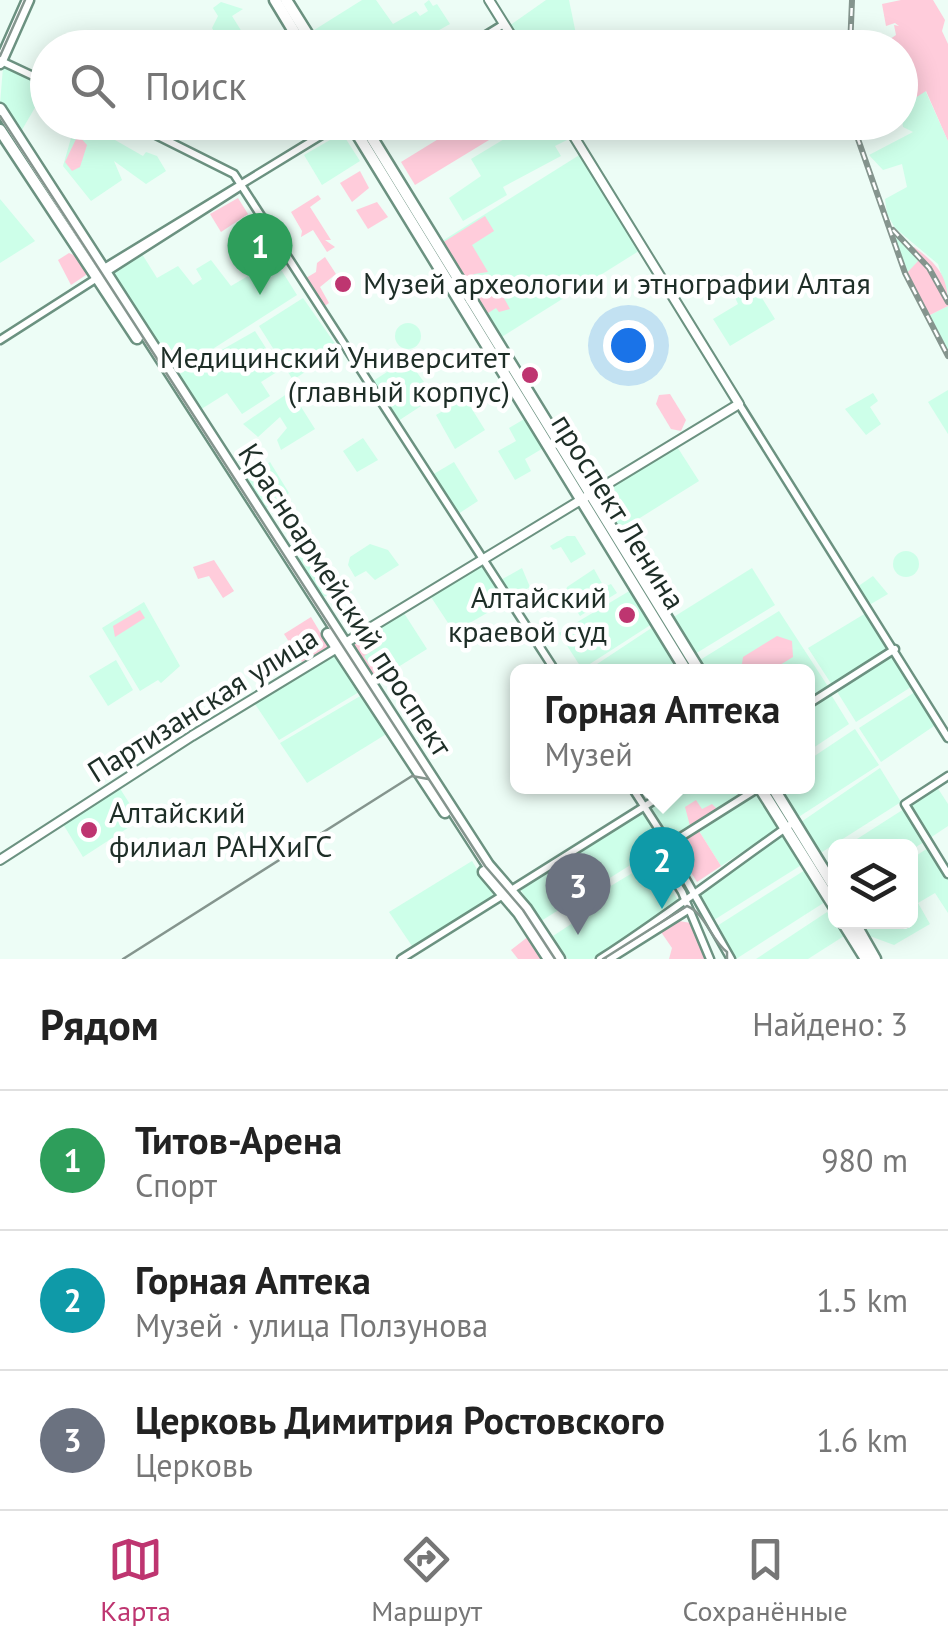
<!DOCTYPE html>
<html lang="ru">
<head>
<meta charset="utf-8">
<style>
	body { margin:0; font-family:"PT Sans",sans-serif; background:#f6f6f6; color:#222 }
	.controls { position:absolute; right:30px; bottom:30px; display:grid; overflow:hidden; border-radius:15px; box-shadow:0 5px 25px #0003 }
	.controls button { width:90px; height:90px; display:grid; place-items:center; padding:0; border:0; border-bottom:2px solid #e0e0e0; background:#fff; color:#222; font:50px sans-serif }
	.you { position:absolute; left:628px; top:345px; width:35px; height:35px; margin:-25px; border:8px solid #fff; border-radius:50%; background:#1a73e8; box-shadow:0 0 0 15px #1a73e833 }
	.badge { display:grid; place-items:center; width:65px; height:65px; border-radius:50%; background:#be3570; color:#fff; font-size:32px; font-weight:700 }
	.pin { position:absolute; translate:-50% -82px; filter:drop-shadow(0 2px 5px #0008) }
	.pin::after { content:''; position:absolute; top:52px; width:35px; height:30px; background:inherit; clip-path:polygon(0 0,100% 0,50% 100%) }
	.popup { position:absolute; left:510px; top:664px; width:305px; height:130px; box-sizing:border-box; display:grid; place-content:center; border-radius:15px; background:#fff; filter:drop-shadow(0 2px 8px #0005); font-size:32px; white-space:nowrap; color:#767676 }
	.popup b { font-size:38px; color:#222 }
	.popup::after { content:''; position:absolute; left:50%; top:100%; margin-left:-20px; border:20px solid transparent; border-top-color:#fff }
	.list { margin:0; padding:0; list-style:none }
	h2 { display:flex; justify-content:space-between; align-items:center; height:130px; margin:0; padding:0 40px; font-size:42px }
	h2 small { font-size:32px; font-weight:400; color:#767676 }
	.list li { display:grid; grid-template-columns:65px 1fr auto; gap:30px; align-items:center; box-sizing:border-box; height:140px; padding:0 40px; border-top:2px solid #e0e0e0 }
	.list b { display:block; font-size:38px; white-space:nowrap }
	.list p { margin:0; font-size:32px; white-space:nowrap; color:#767676 }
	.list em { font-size:32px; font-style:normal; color:#767676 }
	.icon { flex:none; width:55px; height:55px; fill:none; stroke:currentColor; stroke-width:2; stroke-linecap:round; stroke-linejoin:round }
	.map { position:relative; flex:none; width:948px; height:959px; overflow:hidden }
	.search { position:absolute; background:#fff; box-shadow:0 5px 25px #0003; left:30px; right:30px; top:30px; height:110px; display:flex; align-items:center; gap:25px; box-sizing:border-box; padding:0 35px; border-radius:55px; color:#767676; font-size:38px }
	.sheet { height:550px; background:#fff }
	nav { display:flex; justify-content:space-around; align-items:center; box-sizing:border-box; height:140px; border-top:2px solid #e0e0e0; background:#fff; font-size:28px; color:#767676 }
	nav a { display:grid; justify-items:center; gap:5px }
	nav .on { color:#be3570 }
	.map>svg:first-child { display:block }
	.built { fill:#cdffe9 }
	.green { fill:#ffccdb }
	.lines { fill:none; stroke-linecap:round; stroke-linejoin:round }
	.tertiary-casing { stroke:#6c9281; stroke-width:11 }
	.secondary-casing { stroke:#6c9281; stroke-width:12 }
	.primary-casing { stroke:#6c9281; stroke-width:15 }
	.tertiary { stroke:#fff; stroke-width:6 }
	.secondary { stroke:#fff; stroke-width:8 }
	.primary { stroke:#fff; stroke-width:10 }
	.tram { stroke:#85958e; stroke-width:2.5 }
	.rail-casing { stroke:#85958e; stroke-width:6 }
	.rail { stroke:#fff; stroke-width:2.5; stroke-dasharray:8; stroke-linecap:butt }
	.poi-dot { fill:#be3570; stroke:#fff; stroke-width:4 }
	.labels { text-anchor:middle; stroke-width:9; stroke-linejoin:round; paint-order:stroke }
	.poi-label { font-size:30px; fill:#1e2e27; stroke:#fff; text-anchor:start }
	.street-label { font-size:30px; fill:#1e2e27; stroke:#fff }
</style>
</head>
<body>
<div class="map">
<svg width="948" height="959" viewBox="0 0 948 959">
	<rect width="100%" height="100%" fill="#edfdf6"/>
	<g class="built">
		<path d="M 362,0 L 376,0 L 393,24 L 416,11 L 420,16 L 428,11 L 424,4 L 429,0 L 433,6 L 437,4 L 450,24 L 423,39 L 427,47 L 318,47 L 311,32 Z"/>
		<path d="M 546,0 L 569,0 L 577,39 L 573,47 L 522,47 L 509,26 Z"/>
		<path d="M 221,2 L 243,9 L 232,16 L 242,32 L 222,45 L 212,28 L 218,16 L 213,8 Z"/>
		<path d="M 500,29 L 515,48 L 470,48 Z"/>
		<path d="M 3,67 L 47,87 L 19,135 L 0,104 Z"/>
		<path d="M 925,90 L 948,141 L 948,296 L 938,264 L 895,228 L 887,214 L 885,199 L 907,187 L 902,164 L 883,170 L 869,155 L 913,132 L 903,127 L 901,108 Z"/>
		<path d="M 531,123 L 556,123 L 567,140 L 555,146 L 561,156 L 503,187 L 507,195 L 463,221 L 449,198 L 481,176 L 471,159 Z"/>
		<path d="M 101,132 L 143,156 L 146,152 L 157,156 L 166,171 L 146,184 L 114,161 L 122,180 L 91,201 L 63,166 L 71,138 L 78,133 L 89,140 Z"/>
		<path d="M 342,133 L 360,161 L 322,185 L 304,155 Z"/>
		<path d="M 581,154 L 642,249 L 497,340 L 439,243 Z"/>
		<path d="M 0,199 L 35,241 L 0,263 Z"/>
		<path d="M 893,232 L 920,260 L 906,274 L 890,233 Z"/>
		<path d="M 142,254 L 157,278 L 178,266 L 193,285 L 202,279 L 196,269 L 211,260 L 231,286 L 275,260 L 297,295 L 172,375 L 111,274 Z"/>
		<path d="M 751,280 L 775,319 L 730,346 L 713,319 L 738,304 L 732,291 Z"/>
		<path d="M 303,298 L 336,345 L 329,356 L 293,380 L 259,326 Z"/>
		<path d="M 948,306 L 948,351 L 930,315 Z"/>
		<circle cx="408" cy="336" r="13"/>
		<path d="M 255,331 L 280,370 L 261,382 L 270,396 L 242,414 L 227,393 L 195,413 L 174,377 Z"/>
		<path d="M 407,359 L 424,382 L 412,391 L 421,406 L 395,423 L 370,383 Z"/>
		<path d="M 948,390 L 948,434 L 928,402 Z"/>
		<path d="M 291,391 L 315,429 L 281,450 L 277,440 L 287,428 L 280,417 L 258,437 L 243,424 Z"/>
		<path d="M 873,393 L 878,401 L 870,407 L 881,424 L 866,435 L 845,409 Z"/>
		<path d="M 465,398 L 485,430 L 455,449 L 436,415 Z"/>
		<path d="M 526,418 L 545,447 L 525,459 L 531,471 L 515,480 L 498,451 L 516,441 L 509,428 Z"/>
		<path d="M 363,438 L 378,460 L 357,472 L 343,451 Z"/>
		<path d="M 676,445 L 699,481 L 619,531 L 596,493 Z"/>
		<path d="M 270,462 L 289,493 L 260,512 L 241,480 Z"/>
		<path d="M 454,462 L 478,501 L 458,514 L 432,475 Z"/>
		<path d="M 567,536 L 575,536 L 586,554 L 571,563 L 561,547 L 553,550 L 550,546 Z"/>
		<path d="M 370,544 L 388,550 L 399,565 L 375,580 L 366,571 L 355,577 L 348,565 L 350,557 Z"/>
		<path d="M 316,547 L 329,569 L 328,581 L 334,591 L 317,601 L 294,561 Z"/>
		<circle cx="906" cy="564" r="13"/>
		<path d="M 484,563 L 506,602 L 454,632 L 429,594 Z"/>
		<path d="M 522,568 L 530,587 L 510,598 L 499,581 Z"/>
		<path d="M 752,568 L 775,605 L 695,654 L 672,618 Z"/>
		<path d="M 594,569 L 604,587 L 611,584 L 617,593 L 580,616 L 565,593 L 567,587 Z"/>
		<path d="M 873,576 L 888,594 L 871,604 L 857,587 Z"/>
		<path d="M 631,590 L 652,624 L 582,669 L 559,633 Z"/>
		<path d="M 144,602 L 180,666 L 161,683 L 158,680 L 140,691 L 102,628 Z"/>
		<path d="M 402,610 L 427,649 L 374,682 L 351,644 Z"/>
		<path d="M 779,611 L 829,688 L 807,702 L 807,672 L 707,671 L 700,660 Z"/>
		<path d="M 866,613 L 889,649 L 832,685 L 808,648 Z"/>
		<path d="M 653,627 L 678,666 L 669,671 L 585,672 Z"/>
		<path d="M 333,653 L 359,692 L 279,740 L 255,704 Z"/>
		<path d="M 891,656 L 911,687 L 856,722 L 836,690 Z"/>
		<path d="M 116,660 L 133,690 L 108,706 L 89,676 Z"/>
		<path d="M 915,692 L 937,724 L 881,762 L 859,728 Z"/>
		<path d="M 830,693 L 849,724 L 807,752 L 807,708 Z"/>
		<path d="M 362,695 L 388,733 L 307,783 L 280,743 Z"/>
		<path d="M 855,729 L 879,765 L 797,818 L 776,787 L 807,786 L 807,761 Z"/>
		<path d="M 880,768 L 901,802 L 819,854 L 801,822 Z"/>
		<path d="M 119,787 L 140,820 L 83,857 L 63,824 Z"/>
		<path d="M 685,787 L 741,786 L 742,788 L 741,794 L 670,839 L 650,808 Z"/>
		<path d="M 937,787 L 948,804 L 948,826 L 930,838 L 909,805 Z"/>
		<path d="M 758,793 L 779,828 L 721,866 L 699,831 Z"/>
		<path d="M 904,809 L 924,842 L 911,850 L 910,846 L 846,846 Z"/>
		<path d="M 643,812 L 664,844 L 541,921 L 520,889 Z"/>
		<path d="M 783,834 L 803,864 L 714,920 L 696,892 Z"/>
		<path d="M 928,848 L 948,879 L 948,913 L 935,893 L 918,903 L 930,924 L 894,945 L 867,935 L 860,922 L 910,922 L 911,859 Z"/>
		<path d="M 654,860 L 680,904 L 592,959 L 568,959 L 553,936 L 594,909 L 589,899 Z"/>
		<path d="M 472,861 L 495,898 L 414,949 L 389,912 Z"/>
		<path d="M 805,870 L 825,902 L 736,959 L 717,926 Z"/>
		<path d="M 827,912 L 844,936 L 808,959 L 756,959 Z"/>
	</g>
	<g class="green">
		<path d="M 901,0 L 933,0 L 945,20 L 942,31 L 948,44 L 948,141 L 926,91 L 912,100 L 916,83 L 900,48 L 883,44 L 896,35 L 894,25 L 899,26 L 895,23 L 886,26 L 882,4 Z"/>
		<path d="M 466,122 L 517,123 L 415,185 L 401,162 Z"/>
		<path d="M 78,135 L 87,145 L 80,167 L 72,171 L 65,162 Z"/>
		<path d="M 360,171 L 369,188 L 352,202 L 340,183 Z"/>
		<path d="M 318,195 L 321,199 L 310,207 L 331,240 L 325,240 L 335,247 L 327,252 L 313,230 L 301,237 L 302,231 L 291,212 Z"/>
		<path d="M 238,198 L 248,214 L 221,232 L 210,214 Z"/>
		<path d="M 377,202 L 388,217 L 368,229 L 356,210 Z"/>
		<path d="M 485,216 L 494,231 L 472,245 L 488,272 L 474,274 L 467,285 L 442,243 Z"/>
		<path d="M 914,247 C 939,265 948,277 948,306 L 930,315 L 906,274 L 919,260 L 910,250 Z"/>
		<path d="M 69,253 L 78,257 L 89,273 L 71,285 L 58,260 Z"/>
		<path d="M 325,257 L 336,274 L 320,287 L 329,303 L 323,307 L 306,278 L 316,272 L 317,263 Z"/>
		<path d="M 494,280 L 510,309 L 499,312 L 496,308 L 485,315 L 473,294 L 483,294 Z"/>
		<path d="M 670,394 L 686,420 L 681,431 L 671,429 L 656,404 L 659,395 Z"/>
		<path d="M 214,560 L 234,591 L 223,598 L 209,576 L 198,579 L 193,567 Z"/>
		<path d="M 140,610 L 145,618 L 115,637 L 113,626 Z"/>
		<path d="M 311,617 L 329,647 L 302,662 L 284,634 Z"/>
		<path d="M 364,634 L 369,650 L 378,647 L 364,656 L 370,666 L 386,658 L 377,664 L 382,672 L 374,682 L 352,644 Z"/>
		<path d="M 777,636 L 792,641 L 793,657 L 770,671 L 741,671 L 743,657 Z"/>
		<path d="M 696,800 L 702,809 L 712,804 L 717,809 L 690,826 L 685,807 Z"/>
		<path d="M 699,831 L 721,866 L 697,882 L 674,846 Z"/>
		<path d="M 679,921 L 691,923 L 707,959 L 669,959 L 672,948 L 661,932 Z"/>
		<path d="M 529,936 L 545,959 L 518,959 L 511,950 Z"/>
	</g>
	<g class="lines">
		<g class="tertiary-casing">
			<g id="tertiary">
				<path d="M 465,48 L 504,24"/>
				<path d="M 1,61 L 48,83"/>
				<path d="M 130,122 L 234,174 L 556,672"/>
				<path d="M 104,268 L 343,122"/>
				<path d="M 0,340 L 241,186"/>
				<path d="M 739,404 L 948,738"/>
				<path d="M 807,705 L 895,649"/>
				<path d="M 948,776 L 905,804 L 948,874"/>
				<path d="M 631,786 L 669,845"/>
				<path d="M 667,846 L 731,959"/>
				<path d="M 401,959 L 677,786"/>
				<path d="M 600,959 C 667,916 728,868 794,822"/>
				<path d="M 610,959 L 688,910"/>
				<path d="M 710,959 L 682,892 L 657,852 L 760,787"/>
			</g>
		</g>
		<g class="secondary-casing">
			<g id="secondary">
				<path d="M 489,0 L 519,48"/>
				<path d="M 0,860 L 192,736 L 739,404 L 565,122"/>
			</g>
		</g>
		<g class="primary-casing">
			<g id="primary">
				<path d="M 275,0 L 304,48"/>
				<path d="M 286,0 L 316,48"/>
				<path d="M 0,63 L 28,0"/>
				<path d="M 0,109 L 488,865 L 526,909 L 559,959"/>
				<path d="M 350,122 L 687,672"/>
				<path d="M 362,122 L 700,672"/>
				<path d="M 0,130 L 137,338"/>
				<path d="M 328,634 L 445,812"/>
				<path d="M 759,786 L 836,909"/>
				<path d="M 772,786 L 836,890"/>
				<path d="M 484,872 L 519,913 L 549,959"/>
				<path d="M 843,922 L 866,959"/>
				<path d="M 854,922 L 875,959"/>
			</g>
		</g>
		<use href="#tertiary" class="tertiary"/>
		<use href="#secondary" class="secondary"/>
		<use href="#primary" class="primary"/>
		<g class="tram">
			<path d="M 0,56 L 25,0"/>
			<path d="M 0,116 L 485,866 L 523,910 L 555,959"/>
			<path d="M 123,959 L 412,776 L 428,779"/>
			<path d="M 603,959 L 687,906 C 705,913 711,940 727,952 L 727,959"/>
		</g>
		<g class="rail-casing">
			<g id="rail">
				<path d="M 850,48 L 852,0"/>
				<path d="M 852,122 L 905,273 L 948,356"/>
				<path d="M 893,230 L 929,268 L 948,302"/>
			</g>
		</g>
		<use href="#rail" class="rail"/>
	</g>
	<g class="poi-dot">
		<circle cx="343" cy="284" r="10"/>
		<circle cx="530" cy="375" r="10"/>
		<circle cx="627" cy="615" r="10"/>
		<circle cx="89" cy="830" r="10"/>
	</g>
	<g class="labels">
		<g class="poi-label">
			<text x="363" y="294">Музей археологии и этнографии Алтая</text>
			<text x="510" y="368" text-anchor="end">Медицинский Университет<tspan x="510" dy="34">(главный корпус)</tspan></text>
			<text x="607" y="608" text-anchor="end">Алтайский<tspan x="607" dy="34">краевой суд</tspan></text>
			<text x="109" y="823">Алтайский<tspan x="109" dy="34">филиал РАНХиГС</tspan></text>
		</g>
		<g class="street-label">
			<text transform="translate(618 512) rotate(58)" y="10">проспект Ленина</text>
			<text transform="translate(345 600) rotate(57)" y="10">Красноармейский проспект</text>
			<text transform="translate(203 705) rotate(-32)" y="10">Партизанская улица</text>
		</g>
	</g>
</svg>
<div class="controls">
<button><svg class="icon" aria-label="layers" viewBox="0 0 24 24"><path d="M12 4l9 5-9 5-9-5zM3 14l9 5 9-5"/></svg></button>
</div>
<div class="you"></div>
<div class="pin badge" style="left:260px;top:295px;background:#2e9e5b">1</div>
<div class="pin badge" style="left:662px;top:909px;background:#0f9aa8">2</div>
<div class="popup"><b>Горная Аптека</b>Музей</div>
<div class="pin badge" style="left:578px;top:935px;background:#6b7280">3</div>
<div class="search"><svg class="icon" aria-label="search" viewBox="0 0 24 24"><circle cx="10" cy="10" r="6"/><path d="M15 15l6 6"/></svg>Поиск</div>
</div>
<section class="sheet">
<h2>Рядом<small>Найдено: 3</small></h2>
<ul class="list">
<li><span class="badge" style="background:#2e9e5b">1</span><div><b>Титов-Арена</b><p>Спорт</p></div><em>980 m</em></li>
<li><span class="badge" style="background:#0f9aa8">2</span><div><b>Горная Аптека</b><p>Музей · улица Ползунова</p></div><em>1.5 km</em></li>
<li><span class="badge" style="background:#6b7280">3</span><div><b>Церковь Димитрия Ростовского</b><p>Церковь</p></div><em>1.6 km</em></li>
</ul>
</section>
<nav>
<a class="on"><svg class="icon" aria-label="map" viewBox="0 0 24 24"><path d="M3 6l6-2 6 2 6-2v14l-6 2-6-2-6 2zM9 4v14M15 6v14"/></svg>Карта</a>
<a><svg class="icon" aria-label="directions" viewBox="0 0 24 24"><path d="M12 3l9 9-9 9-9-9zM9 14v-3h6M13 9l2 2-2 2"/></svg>Маршрут</a>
<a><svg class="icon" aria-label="saved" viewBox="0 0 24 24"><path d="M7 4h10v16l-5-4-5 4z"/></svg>Сохранённые</a>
</nav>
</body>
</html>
